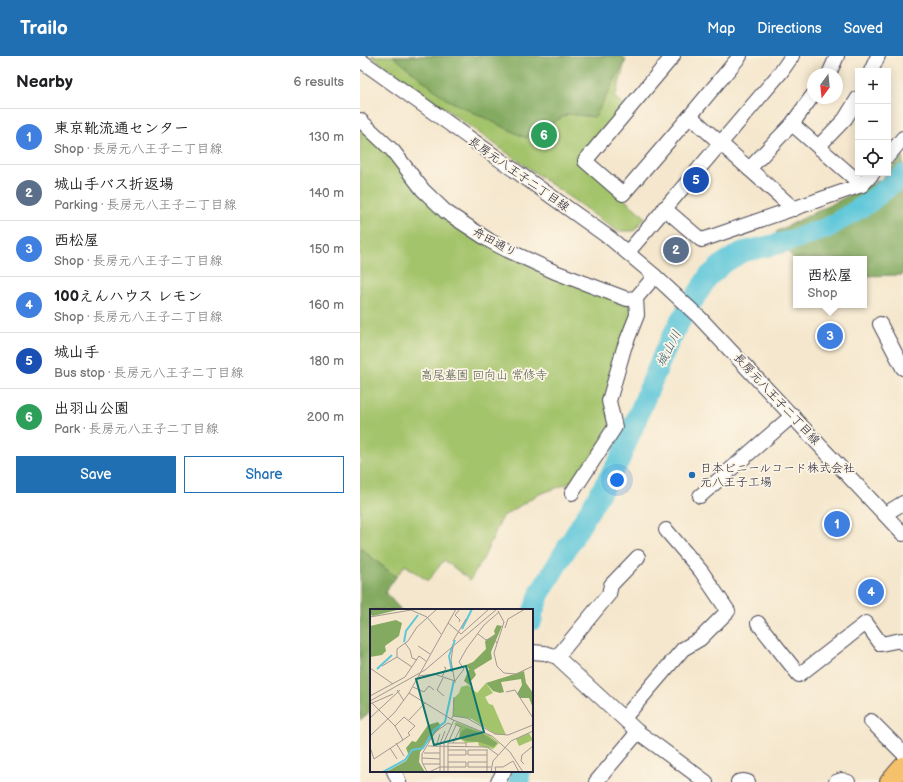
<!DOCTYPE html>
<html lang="en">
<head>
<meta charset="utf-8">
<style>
	body { margin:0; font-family:"Balsamiq Sans","Klee One",sans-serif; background:#f6f6f6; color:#202124 }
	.controls { position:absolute; right:12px; top:12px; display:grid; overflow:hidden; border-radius:0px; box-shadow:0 2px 10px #0003 }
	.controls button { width:36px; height:36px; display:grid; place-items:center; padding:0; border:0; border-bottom:1px solid #e0e0e0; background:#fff; color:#202124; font:20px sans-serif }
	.compass { position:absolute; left:447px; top:12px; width:36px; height:36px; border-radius:50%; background:#fff; box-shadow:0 2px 10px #0003; rotate:195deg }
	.you { position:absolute; left:257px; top:424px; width:14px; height:14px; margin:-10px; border:3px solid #fff; border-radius:50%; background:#1a73e8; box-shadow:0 0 0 6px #1a73e833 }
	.badge { display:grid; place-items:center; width:26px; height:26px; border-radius:50%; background:#1f6fb2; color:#fff; font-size:13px; font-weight:700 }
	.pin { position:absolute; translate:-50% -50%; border:2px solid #fff; box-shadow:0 1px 4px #0006 }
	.popup { position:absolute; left:433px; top:200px; width:74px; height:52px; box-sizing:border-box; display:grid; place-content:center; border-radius:0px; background:#fff; filter:drop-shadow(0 1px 3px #0005); font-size:13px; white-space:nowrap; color:#757577 }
	.popup b { font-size:15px; color:#202124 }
	.popup::after { content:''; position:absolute; left:50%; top:100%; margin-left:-8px; border:8px solid transparent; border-top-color:#fff }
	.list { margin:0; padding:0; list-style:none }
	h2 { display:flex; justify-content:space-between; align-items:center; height:52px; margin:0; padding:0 16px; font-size:17px }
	h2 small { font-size:13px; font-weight:400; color:#757577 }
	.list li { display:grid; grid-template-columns:26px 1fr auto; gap:12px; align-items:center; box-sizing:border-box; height:56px; padding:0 16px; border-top:1px solid #e0e0e0 }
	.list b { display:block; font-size:15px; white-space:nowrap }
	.list p { margin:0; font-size:13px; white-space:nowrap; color:#757577 }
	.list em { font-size:13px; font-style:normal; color:#757577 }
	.actions { display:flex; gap:8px; padding:12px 16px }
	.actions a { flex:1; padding:9px 0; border:1px solid #1f6fb2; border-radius:0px; text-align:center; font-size:14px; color:#1f6fb2 }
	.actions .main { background:#1f6fb2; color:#fff }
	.icon { flex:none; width:22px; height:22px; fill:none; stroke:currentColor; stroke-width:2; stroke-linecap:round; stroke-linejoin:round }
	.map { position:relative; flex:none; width:543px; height:726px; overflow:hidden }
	header { display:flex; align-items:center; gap:24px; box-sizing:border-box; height:56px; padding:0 20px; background:#1f6fb2; color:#fff }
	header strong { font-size:19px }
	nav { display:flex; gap:22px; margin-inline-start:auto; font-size:14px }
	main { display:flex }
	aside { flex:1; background:#fff }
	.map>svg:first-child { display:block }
	.green { fill:#a4c46c; stroke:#637354 }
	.forest { fill:#83aa60; stroke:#52664e }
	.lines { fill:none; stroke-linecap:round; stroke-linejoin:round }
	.river { stroke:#5ec7da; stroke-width:21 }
	.minor-casing { stroke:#424051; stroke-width:16 }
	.major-casing { stroke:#424051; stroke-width:20 }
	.minor { stroke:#fff; stroke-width:14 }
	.major { stroke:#f5c16b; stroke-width:18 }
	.poi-dot { fill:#1f6fb2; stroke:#fcf5e5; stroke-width:1.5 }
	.labels { text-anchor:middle; stroke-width:3.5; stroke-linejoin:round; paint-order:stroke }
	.street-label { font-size:12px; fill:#22223b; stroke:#fcf5e5 }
	.park-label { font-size:12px; fill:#505b4c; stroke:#fcf5e5 }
	.poi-label { font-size:12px; fill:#22223b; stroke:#fcf5e5; text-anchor:start }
	.water-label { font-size:13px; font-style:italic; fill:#375c73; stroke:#fcf5e5 }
	.inset-river { fill:none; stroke:#5ec7da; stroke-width:2 }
	.inset-road { fill:none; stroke:#a19893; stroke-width:1 }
	.view { fill:#0f766e; fill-opacity:0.15; stroke:#0f766e; stroke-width:2 }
	.inset-edge { fill:none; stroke:#22223b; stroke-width:2 }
</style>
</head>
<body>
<header>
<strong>Trailo</strong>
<nav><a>Map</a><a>Directions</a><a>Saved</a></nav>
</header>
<main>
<aside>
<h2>Nearby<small>6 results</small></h2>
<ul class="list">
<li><span class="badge" style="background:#3f7fe0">1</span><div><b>東京靴流通センター</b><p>Shop · 長房元八王子二丁目線</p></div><em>130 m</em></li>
<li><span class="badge" style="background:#5c6f8a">2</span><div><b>城山手バス折返場</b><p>Parking · 長房元八王子二丁目線</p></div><em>140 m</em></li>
<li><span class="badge" style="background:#3f7fe0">3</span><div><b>西松屋</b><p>Shop · 長房元八王子二丁目線</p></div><em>150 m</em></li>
<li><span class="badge" style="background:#3f7fe0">4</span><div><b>100えんハウス レモン</b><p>Shop · 長房元八王子二丁目線</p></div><em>160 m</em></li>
<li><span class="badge" style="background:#1a4fb4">5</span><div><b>城山手</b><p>Bus stop · 長房元八王子二丁目線</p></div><em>180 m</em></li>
<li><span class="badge" style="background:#2e9e5b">6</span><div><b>出羽山公園</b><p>Park · 長房元八王子二丁目線</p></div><em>200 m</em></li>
</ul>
<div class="actions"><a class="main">Save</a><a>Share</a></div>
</aside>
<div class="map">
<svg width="543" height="726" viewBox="0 0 543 726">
	<rect width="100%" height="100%" fill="#fcf5e5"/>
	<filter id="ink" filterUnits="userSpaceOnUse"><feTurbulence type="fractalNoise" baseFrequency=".025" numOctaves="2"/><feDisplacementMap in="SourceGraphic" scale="8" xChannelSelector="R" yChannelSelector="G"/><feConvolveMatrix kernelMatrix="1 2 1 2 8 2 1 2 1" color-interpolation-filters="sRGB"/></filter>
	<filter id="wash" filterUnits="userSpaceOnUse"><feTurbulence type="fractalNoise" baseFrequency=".012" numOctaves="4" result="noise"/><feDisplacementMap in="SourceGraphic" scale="16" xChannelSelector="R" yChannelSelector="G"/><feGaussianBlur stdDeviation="0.9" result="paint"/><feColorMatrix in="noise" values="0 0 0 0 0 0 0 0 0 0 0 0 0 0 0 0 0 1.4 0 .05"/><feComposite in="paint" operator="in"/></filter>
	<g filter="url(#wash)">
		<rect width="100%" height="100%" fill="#f5e7cd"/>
		<g class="green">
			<path d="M 11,0 L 263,0 L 266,3 L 255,42 L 269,53 L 225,105 L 265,144 L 285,161 L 274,175 L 257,175 Z"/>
			<path d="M 0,64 L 63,134 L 130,185 L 276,250 L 259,297 L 252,372 L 224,422 L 177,439 L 142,461 L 123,503 L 110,524 L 84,504 L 68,525 L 45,509 L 36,521 L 0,492 Z"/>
		</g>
		<g class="forest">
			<path d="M 33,0 L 260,0 L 265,5 L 235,61 L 208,58 L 166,82 L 86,43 Z"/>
			<path d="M 543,99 L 543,219 L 504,220 L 504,203 L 436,203 L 436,207 L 416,176 L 520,124 L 527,117 L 528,117 L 528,116 Z"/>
			<path d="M 0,492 L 36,521 L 25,536 L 41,554 L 11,554 L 11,655 L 0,664 Z"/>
		</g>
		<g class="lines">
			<g class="river">
				<path d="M 172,564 L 173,556 L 180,537 L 259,405 L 306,292 L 319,267 L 348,221 L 364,207 L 382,196 L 426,186 L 467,172 L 507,148 L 543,119"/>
				<path d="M 159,726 L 160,715"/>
			</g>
		</g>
	</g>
	<g filter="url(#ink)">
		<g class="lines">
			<g class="minor-casing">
				<g id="minor">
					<path d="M 313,0 L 225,105 L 263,138 L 330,60 L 380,0"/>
					<path d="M 0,4 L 251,183 L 295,220 L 339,261 L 543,478"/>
					<path d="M 511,15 L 518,0"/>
					<path d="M 469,18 L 477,0"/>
					<path d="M 330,60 L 434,153"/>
					<path d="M 0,64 L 33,95 L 63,134 L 86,156 L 130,185 L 147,194 L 195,216 L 267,243 L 276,242 L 295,220"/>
					<path d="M 432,68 L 502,129"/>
					<path d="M 459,90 L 485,63 L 498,42"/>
					<path d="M 528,100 L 543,82"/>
					<path d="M 389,113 L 432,68 L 453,39"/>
					<path d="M 304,152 L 340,183 L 342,184 L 502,129 L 513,117"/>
					<path d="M 268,196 L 421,16 L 432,0"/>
					<path d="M 520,268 L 543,312"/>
					<path d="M 212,437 L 255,371 L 249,345 L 264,292 L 277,259 L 276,242"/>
					<path d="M 340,440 L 433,359"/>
					<path d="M 525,458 L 543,447"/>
					<path d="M 398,567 L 439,619 L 506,567 L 521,588 L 541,584 L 543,587"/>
					<path d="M 172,596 L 185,597 L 197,601 L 278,676 L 346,726"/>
					<path d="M 197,601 L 249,538 L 251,529 L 278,501"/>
					<path d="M 264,662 L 323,593 L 340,583 L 368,555 L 341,515 L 306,474"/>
					<path d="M 511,665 L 543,697"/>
					<path d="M 34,715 L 39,726"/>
					<path d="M 138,726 L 144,715"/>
					<path d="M 236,726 L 278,676"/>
					<path d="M 378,726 L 384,725 L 388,726"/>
					<path d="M 476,726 L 482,724 L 488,726"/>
				</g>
			</g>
			<g class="major-casing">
				<path id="major" d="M 529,726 L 543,710"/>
			</g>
			<use href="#minor" class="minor"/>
			<use href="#major" class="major"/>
		</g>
	</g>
	<circle class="poi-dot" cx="332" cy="419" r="4"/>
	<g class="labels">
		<g class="street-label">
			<text transform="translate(159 118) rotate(35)" y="4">長房元八王子二丁目線</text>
			<text transform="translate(135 186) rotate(29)" y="4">舟田通り</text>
			<text transform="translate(417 343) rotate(47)" y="4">長房元八王子二丁目線</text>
		</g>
		<g class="park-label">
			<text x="124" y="323">高尾墓園 回向山 常修寺</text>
		</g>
		<g class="poi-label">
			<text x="340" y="416">日本ビニールコード株式会社<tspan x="340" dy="14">元八王子工場</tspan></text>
		</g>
		<g class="water-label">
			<text transform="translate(308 292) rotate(-63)" y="5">城山川</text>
		</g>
	</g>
	<g transform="translate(10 553)">
		<rect width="163" height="163" fill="#f5e7cd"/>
		<path d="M 116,74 L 123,84 L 115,88 L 119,95 L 123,96 L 136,126 L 125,125 L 102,110 L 83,107 L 83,90 L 89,84 L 91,78 L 98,76 L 107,84 ZM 86,113 L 119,126 L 129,134 L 123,140 L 109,137 L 108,133 L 96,134 L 89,129 L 90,118 L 84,115 ZM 159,124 L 163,131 L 149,137 L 146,130 Z" fill="#a4c46c"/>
		<path d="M 0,0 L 31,0 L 3,7 L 1,6 ZM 26,11 L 32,14 L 29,27 L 15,37 L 16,42 L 12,46 L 0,48 L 0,17 ZM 127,16 L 132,17 L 121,43 L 122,50 L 104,61 L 106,66 L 101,72 L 102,78 L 94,72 L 99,60 L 96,56 L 103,53 L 116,40 L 115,32 L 125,25 L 124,22 ZM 154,62 L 156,74 L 163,84 L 163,99 L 159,89 L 150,89 L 147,85 L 152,76 L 151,70 L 131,73 L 134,83 L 130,84 L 123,82 L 116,74 ZM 68,113 L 71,117 L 50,143 L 49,153 L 55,163 L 16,163 L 36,152 L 39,147 L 36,139 L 42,132 L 46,133 L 58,116 ZM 96,119 L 112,124 L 127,134 L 124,138 L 109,133 L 97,132 L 89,129 L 91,123 Z" fill="#83aa60"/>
		<path class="inset-river" d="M 92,20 L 102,0M 34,33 L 36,22 L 48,6M 7,60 L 22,46M 82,63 L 79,47 L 85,31M 13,163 L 35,151 L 42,141 L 53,139 L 64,121 L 75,113 L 84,71"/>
		<path class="inset-road" d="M 128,2 L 134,13 L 124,44 L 127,57 L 134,64 L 146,65 L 163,57M 0,8 L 41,1 L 57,8 L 71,25M 89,13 L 90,11 L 85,6 L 90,0M 78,14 L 91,25 L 119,0M 135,19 L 138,10 L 155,0M 108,25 L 116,31 L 123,28 L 127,34M 83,32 L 96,10M 35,34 L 40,41 L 42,49 L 47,51M 48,37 L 60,45M 83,38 L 81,51 L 85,74M 12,57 L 27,48M 42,58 L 27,48 L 27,40 L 38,32 L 47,18 L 67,0M 0,59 L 23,75M 49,67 L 64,65 L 85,72M 72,68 L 76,59 L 74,58M 73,69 L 67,81 L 74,87M 85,72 L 94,60 L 89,53 L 97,39 L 114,16 L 129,3M 43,78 L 54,83 L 59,77 L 64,81M 27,81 L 34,92M 136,83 L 145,81 L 163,109M 39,84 L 81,110 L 122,127 L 140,143 L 153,163M 0,87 L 35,68 L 49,47 L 56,52M 0,92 L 55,61 L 127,0M 0,95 L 23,85M 83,107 L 84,88M 0,109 L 30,81M 81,110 L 83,107 L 97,109 L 125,125 L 138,126 L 163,116M 39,111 L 55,94M 25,117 L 34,108 L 45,117 L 38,124 L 40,126 L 33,131M 0,127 L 25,103 L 39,84 L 86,0M 26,134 L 34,147M 83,134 L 96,134 L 96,138M 58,137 L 117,138 L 128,146M 0,138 L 4,150 L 33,131 L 25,117 L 2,94M 66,138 L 70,125M 20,139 L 27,150M 78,141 L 96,141 L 96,146 L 78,146M 117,141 L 98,141 L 98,146 L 117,146M 54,144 L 70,144M 52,149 L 70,150M 117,153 L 98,153 L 98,158 L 121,158M 53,155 L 70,155M 154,155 L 151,152 L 152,146 L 163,137M 57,163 L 52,153 L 52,145 L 65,123 L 78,114 L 82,116M 59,163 L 70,158 L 96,158 L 96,153 L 78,153M 70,163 L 70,135 L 75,122M 74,163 L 74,133 L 84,111M 78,163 L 78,134 L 83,134 L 91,118 L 86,116 L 78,134M 117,163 L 117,140M 121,163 L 123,152 L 141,132 L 163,122M 126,163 L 125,158 L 133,158 L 143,152 L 149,163"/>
		<path class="view" d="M 96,57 L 114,123 L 64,136 L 46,70 Z"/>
		<rect width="163" height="163" class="inset-edge"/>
	</g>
</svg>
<div class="controls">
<button>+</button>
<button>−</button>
<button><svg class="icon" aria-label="locate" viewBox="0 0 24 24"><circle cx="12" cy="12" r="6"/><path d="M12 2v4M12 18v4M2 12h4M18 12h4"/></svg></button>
</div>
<svg class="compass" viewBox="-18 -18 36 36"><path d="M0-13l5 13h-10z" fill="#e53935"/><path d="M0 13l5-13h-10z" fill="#757577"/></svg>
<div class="you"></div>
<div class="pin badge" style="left:477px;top:468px;background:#3f7fe0">1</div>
<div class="pin badge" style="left:316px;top:194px;background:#5c6f8a">2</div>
<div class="pin badge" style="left:470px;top:280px;background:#3f7fe0">3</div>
<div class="popup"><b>西松屋</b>Shop</div>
<div class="pin badge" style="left:511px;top:536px;background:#3f7fe0">4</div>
<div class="pin badge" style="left:336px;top:124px;background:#1a4fb4">5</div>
<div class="pin badge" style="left:184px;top:79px;background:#2e9e5b">6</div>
</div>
</main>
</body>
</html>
